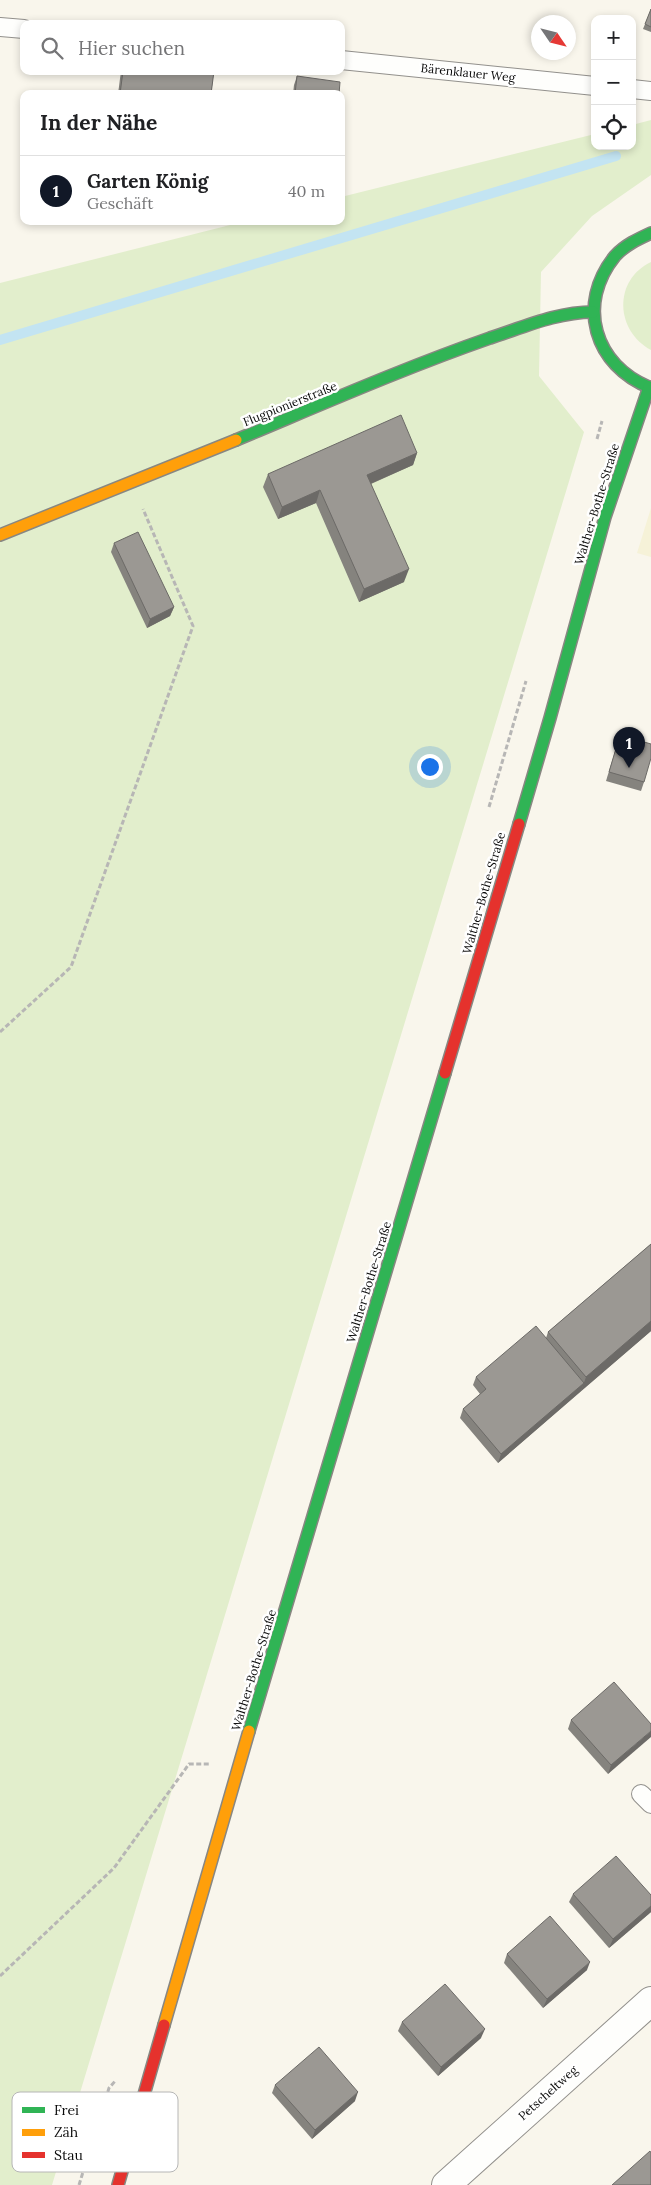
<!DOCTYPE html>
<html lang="de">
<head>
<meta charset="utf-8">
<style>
	body { margin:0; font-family:Lora,serif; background:#f6f6f6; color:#202124 }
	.controls { position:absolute; right:15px; top:15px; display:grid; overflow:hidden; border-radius:10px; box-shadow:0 2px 8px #0003 }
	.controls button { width:45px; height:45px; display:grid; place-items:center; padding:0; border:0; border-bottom:1px solid #e0e0e0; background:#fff; color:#202124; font:25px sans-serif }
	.compass { position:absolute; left:531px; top:15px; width:45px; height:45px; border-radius:50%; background:#fff; box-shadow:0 2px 8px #0003; rotate:125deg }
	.you { position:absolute; left:429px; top:766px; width:18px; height:18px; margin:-12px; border:4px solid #fff; border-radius:50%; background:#1a73e8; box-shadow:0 0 0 8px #1a73e833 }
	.badge { display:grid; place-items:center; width:32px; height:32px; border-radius:50%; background:#111827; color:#fff; font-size:16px; font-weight:700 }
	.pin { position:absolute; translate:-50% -41px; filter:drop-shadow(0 1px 2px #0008) }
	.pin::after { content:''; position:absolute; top:26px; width:18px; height:15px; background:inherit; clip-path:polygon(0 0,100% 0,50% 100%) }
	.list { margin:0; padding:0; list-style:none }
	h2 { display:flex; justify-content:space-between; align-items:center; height:65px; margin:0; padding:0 20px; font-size:21px }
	h2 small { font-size:16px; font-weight:400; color:#757577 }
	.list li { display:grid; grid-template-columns:32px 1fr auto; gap:15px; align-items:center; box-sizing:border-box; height:70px; padding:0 20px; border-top:1px solid #e0e0e0 }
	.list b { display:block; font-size:19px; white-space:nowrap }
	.list p { margin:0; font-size:16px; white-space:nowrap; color:#757577 }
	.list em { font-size:16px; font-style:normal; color:#757577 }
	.icon { flex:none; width:28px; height:28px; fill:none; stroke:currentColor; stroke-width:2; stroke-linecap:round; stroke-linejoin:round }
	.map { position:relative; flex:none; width:651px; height:2185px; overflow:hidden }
	.search { position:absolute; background:#fff; box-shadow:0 2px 8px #0003; left:20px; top:20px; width:325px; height:55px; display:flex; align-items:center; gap:12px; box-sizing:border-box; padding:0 18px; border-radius:10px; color:#757577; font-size:19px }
	.panel { position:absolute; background:#fff; box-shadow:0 2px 8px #0003; left:20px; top:90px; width:325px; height:135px; border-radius:10px }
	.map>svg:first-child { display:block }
	.farmland { fill:#f6f2d8 }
	.green { fill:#e2eecc }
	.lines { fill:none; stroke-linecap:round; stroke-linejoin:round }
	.stream { stroke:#c3e4f2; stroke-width:10 }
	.lane-casing { stroke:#92908c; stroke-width:20 }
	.street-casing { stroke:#92908c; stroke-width:30 }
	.fast-casing { stroke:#888782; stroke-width:14 }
	.slow-casing { stroke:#888782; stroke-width:14 }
	.jam-casing { stroke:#888782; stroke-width:14 }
	.path { stroke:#b7b6b5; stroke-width:3; stroke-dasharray:5 2.5; stroke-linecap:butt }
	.lane { stroke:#fefefc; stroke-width:18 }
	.street { stroke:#fefefc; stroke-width:28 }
	.fast { stroke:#30b455; stroke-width:11 }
	.slow { stroke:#ff9f0a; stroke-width:11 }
	.jam { stroke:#e5322d; stroke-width:11 }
	.wall { fill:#85837e }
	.shaded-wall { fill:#6c6a67 }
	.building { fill:#9b9893; stroke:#6c6a67 }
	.labels { text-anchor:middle; stroke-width:5; stroke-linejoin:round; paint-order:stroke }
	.street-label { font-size:12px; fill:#0a0a0a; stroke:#fff }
	.key { fill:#fff; stroke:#b6b6b6; stroke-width:1 }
	.key-label { font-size:14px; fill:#0a0a0a }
</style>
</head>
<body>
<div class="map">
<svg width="651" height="2185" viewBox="0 0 651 2185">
	<rect width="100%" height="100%" fill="#f9f6ec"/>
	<path class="farmland" d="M 651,508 L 651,557 L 637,553 Z"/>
	<g class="green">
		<path d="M 651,120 L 651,175 L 592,216 L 541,272 L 539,376 L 584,432 L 52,2185 L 0,2185 L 0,283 L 246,221 L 341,221 L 341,197 L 595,134 L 595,146 L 632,146 L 632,125 Z"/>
		<path d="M 651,262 L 651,350 C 615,331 613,280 651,262 Z"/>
	</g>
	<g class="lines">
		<path class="stream" d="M 0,340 L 616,156"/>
		<g class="lane-casing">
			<g id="lane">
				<path d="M 0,27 L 24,29"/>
				<path d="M 341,60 L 595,86"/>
				<path d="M 632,89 L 651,91"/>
				<path d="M 641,1794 L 651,1804"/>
			</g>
		</g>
		<g class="street-casing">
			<path id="street" d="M 446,2185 L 651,2001"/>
		</g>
		<g class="fast-casing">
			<g id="fast">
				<path d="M 651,233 C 638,239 625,245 615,256 C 576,304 594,366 651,388"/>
				<path d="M 236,440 C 320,405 404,368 490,338 C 524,327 557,312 593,312"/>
				<path d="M 519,824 L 550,718 L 605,517 L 649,387"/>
				<path d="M 249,1731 L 445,1073"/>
			</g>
		</g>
		<g class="slow-casing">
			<g id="slow">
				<path d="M 0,535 L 236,440"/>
				<path d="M 164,2025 L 249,1731"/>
			</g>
		</g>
		<g class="jam-casing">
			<g id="jam">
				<path d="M 445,1073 L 519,824"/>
				<path d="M 118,2185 L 164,2025"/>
			</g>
		</g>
		<g class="path">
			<path d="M 597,439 L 602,421"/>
			<path d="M 489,807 L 526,681"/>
			<path d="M 0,1032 L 71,967 L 193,626 L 143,509"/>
			<path d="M 0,1976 L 114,1868 L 189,1764 L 209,1764"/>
			<path d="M 79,2185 L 109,2088 L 116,2080"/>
		</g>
		<use href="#lane" class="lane"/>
		<use href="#street" class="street"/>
		<use href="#fast" class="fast"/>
		<use href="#slow" class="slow"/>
		<use href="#jam" class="jam"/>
	</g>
	<g class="wall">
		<path d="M 651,9 L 651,32 L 643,29 Z"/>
		<path d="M 121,71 L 214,71 L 211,94 L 118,94 Z"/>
		<path d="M 297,76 L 339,94 L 293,94 L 294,85 Z"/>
		<path d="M 417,453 L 413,465 L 371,484 L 404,582 L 359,602 L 316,503 L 278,519 L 263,487 L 268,474 Z"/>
		<path d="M 114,543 L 174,607 L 170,616 L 147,628 L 111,552 Z"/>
		<path d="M 620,735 L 644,782 L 641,791 L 606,781 Z"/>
		<path d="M 651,1244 L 651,1331 L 498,1463 L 460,1418 L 463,1409 L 480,1394 L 473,1385 L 476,1377 L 546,1338 L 548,1332 Z"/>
		<path d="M 571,1720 L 651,1724 L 608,1774 L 568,1729 Z"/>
		<path d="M 573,1894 L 651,1895 L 651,1912 L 609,1948 L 569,1902 Z"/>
		<path d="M 507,1954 L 587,1970 L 543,2008 L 504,1963 Z"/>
		<path d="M 402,2022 L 481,2038 L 438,2076 L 398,2031 Z"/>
		<path d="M 275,2085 L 355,2101 L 312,2139 L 272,2093 Z"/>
	</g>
	<g class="shaded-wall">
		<path d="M 417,453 L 413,465 L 363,487 L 367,475 Z"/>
		<path d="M 320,490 L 316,503 L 278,519 L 282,507 Z"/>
		<path d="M 409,569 L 404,582 L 359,602 L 364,589 Z"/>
		<path d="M 174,607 L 170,616 L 147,628 L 150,619 Z"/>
		<path d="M 651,1321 L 651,1331 L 581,1391 L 586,1377 Z"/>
		<path d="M 584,1383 L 581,1391 L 498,1463 L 501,1454 Z"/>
		<path d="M 651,1731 L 651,1737 L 608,1774 L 611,1765 Z"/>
		<path d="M 651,1906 L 651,1912 L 609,1948 L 613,1939 Z"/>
		<path d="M 590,1962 L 587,1970 L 543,2008 L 547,1999 Z"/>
		<path d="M 485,2029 L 481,2038 L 438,2076 L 441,2067 Z"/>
		<path d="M 358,2092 L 355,2101 L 312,2139 L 315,2130 Z"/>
	</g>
	<g class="building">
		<path d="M 651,9 L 651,27 L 645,24 Z"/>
		<path d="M 123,71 L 214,71 L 211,94 L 120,94 Z"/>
		<path d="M 297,76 L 340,82 L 339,94 L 295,94 Z"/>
		<path d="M 401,415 L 417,453 L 367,475 L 409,569 L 364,589 L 320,490 L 282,507 L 268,474 Z"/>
		<path d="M 138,532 L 174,607 L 150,619 L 114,543 Z"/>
		<path d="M 620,735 L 651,744 L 651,758 L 644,782 L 609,772 Z"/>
		<path d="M 651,1244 L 651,1321 L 586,1377 L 548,1332 Z"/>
		<path d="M 536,1326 L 584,1383 L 501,1454 L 463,1409 L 486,1389 L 476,1377 Z"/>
		<path d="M 614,1682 L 651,1724 L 651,1731 L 611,1765 L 571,1720 Z"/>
		<path d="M 616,1856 L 651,1895 L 651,1906 L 613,1939 L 573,1894 Z"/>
		<path d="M 550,1916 L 590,1962 L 547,1999 L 507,1954 Z"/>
		<path d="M 445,1984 L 485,2029 L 441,2067 L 402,2022 Z"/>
		<path d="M 319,2047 L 358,2092 L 315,2130 L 275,2085 Z"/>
		<path d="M 650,2151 L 651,2153 L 651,2185 L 612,2185 Z"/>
	</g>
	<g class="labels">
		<g class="street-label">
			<text transform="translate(468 73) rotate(6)" y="4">Bärenklauer Weg</text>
			<text transform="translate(290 404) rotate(-22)" y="4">Flugpionierstraße</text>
			<text transform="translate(597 504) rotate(-73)" y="4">Walther-Bothe-Straße</text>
			<text transform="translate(484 893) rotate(-74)" y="4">Walther-Bothe-Straße</text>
			<text transform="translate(369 1282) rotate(-73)" y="4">Walther-Bothe-Straße</text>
			<text transform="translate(254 1670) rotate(-73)" y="4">Walther-Bothe-Straße</text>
			<text transform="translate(548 2093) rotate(-42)" y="4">Petscheltweg</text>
		</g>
	</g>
	<rect x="12" y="2092" width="166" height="80" rx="8" class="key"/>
	<rect x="22" y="2107" width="23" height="6" fill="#30b455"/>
	<rect x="22" y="2129" width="23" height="7" fill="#ff9f0a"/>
	<rect x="22" y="2152" width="23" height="6" fill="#e5322d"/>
	<g class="key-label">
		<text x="54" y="2115">Frei</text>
		<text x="54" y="2137">Zäh</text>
		<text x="54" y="2160">Stau</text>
	</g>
</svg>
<div class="controls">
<button>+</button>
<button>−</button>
<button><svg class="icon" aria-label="locate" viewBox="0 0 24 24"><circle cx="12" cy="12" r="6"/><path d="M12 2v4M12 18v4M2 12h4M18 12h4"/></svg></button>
</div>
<svg class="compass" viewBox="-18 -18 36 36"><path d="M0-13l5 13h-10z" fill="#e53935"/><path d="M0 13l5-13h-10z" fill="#757577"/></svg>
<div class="you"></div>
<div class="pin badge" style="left:629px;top:768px">1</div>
<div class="search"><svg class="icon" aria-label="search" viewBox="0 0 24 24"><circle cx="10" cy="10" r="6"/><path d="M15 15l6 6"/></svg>Hier suchen</div>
<section class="panel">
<h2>In der Nähe<small></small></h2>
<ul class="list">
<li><span class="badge">1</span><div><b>Garten König</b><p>Geschäft</p></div><em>40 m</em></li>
</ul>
</section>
</div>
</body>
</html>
